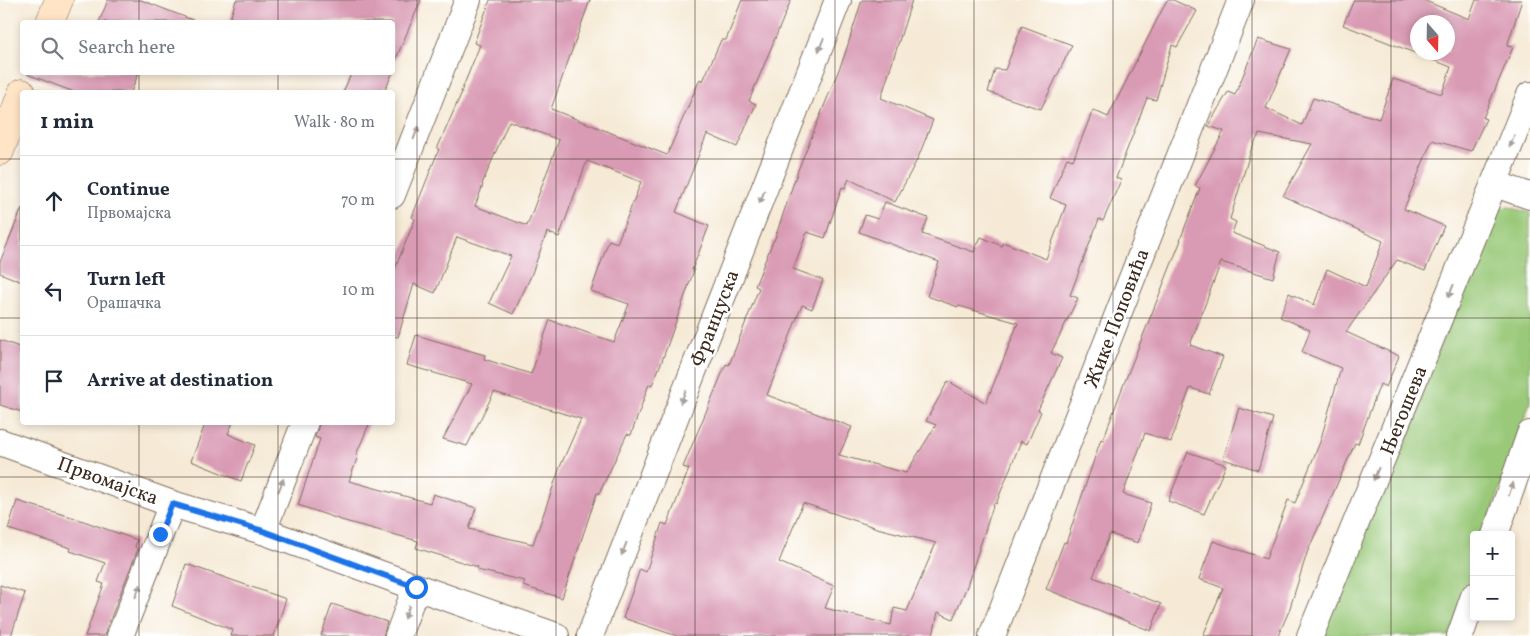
<!DOCTYPE html>
<html lang="en">
<head>
<meta charset="utf-8">
<style>
	body { margin:0; font-family:Vollkorn,serif; background:#f6f6f7; color:#1f2937 }
	.controls { position:absolute; right:15px; bottom:15px; display:grid; overflow:hidden; border-radius:5px; box-shadow:0 2px 8px #0003 }
	.controls button { width:45px; height:45px; display:grid; place-items:center; padding:0; border:0; border-bottom:1px solid #e0e1e3; background:#fff; color:#1f2937; font:25px sans-serif }
	.compass { position:absolute; left:1410px; top:15px; width:45px; height:45px; border-radius:50%; background:#fff; box-shadow:0 2px 8px #0003; rotate:160deg }
	.stop { position:absolute; width:15px; height:15px; margin:-11px; border:4px solid #1a73e8; border-radius:50%; background:#fff }
	.stop.end { background:#1a73e8; border-color:#fff; box-shadow:0 1px 5px #0008 }
	.list { margin:0; padding:0; list-style:none }
	h2 { display:flex; justify-content:space-between; align-items:center; height:65px; margin:0; padding:0 20px; font-size:21px }
	h2 small { font-size:16px; font-weight:400; color:#747a83 }
	.list li { display:grid; grid-template-columns:32px 1fr auto; gap:15px; align-items:center; box-sizing:border-box; height:90px; padding:0 20px; border-top:1px solid #e0e1e3 }
	.list b { display:block; font-size:19px; white-space:nowrap }
	.list p { margin:0; font-size:16px; white-space:nowrap; color:#747a83 }
	.list em { font-size:16px; font-style:normal; color:#747a83 }
	.icon { flex:none; width:28px; height:28px; fill:none; stroke:currentColor; stroke-width:2; stroke-linecap:round; stroke-linejoin:round }
	.map { position:relative; flex:none; width:1530px; height:636px; overflow:hidden }
	.search { position:absolute; background:#fff; box-shadow:0 2px 8px #0003; left:20px; top:20px; width:375px; height:55px; display:flex; align-items:center; gap:12px; box-sizing:border-box; padding:0 18px; border-radius:5px; color:#747a83; font-size:19px }
	.panel { position:absolute; background:#fff; box-shadow:0 2px 8px #0003; left:20px; top:90px; width:375px; height:335px; border-radius:5px }
	.map>svg:first-child { display:block }
	.green { fill:#9ac979; stroke:#6a7a4c }
	.building { fill:#d99ab4; fill-rule:evenodd }
	.lines { fill:none; stroke-linecap:round; stroke-linejoin:round }
	.minor-casing { stroke:#7c6d5e; stroke-width:28 }
	.secondary-casing { stroke:#7c6d5e; stroke-width:29 }
	.minor { stroke:#fff; stroke-width:26 }
	.secondary { stroke:#ffe4c6; stroke-width:28 }
	.oneway { fill:#a79f9a }
	.route { stroke:#1a73e8; stroke-width:6 }
	.grid { fill:none; stroke:#3b2a1e; stroke-width:1; stroke-opacity:0.55 }
	.labels { text-anchor:middle; stroke-width:5; stroke-linejoin:round; paint-order:stroke }
	.street-label { font-size:20px; fill:#3b2a1e; stroke:#fff }
</style>
</head>
<body>
<div class="map">
<svg width="1530" height="636" viewBox="0 0 1530 636">
	<rect width="100%" height="100%" fill="#fff"/>
	<filter id="ink" filterUnits="userSpaceOnUse"><feTurbulence type="fractalNoise" baseFrequency=".02" numOctaves="2"/><feDisplacementMap in="SourceGraphic" scale="10" xChannelSelector="R" yChannelSelector="G"/><feConvolveMatrix kernelMatrix="1 2 1 2 8 2 1 2 1" color-interpolation-filters="sRGB"/></filter>
	<filter id="wash" filterUnits="userSpaceOnUse"><feTurbulence type="fractalNoise" baseFrequency=".0096" numOctaves="4" result="noise"/><feDisplacementMap in="SourceGraphic" scale="20" xChannelSelector="R" yChannelSelector="G"/><feGaussianBlur stdDeviation="1.12" result="paint"/><feColorMatrix in="noise" values="0 0 0 0 0 0 0 0 0 0 0 0 0 0 0 0 0 1.4 0 .05"/><feComposite in="paint" operator="in"/></filter>
	<g filter="url(#wash)">
		<rect width="100%" height="100%" fill="#f6ead6"/>
		<path class="green" d="M 1509,207 L 1530,213 L 1530,402 L 1484,535 L 1474,535 L 1474,565 L 1449,636 L 1319,636 L 1498,208 Z"/>
		<g id="blocks">
			<g class="building">
				<path d="M 108,0 L 141,0 L 195,21 L 194,22 L 99,22 Z"/>
				<path d="M 236,0 L 421,0 L 392,68 L 392,22 L 229,22 Z"/>
				<path d="M 490,0 L 590,0 L 551,109 L 667,155 L 700,79 L 703,81 L 721,40 L 726,40 L 742,0 L 791,0 L 749,101 L 756,104 L 737,147 L 707,134 L 676,212 L 709,226 L 692,270 L 694,270 L 662,361 L 652,385 L 649,384 L 631,435 L 627,434 L 599,494 L 597,493 L 562,598 L 523,586 L 525,581 L 477,570 L 478,567 L 416,548 L 418,541 L 341,520 L 298,505 L 320,439 L 315,437 L 320,422 L 370,422 L 356,455 L 358,456 L 349,481 L 430,503 L 433,494 L 476,508 L 469,529 L 533,544 L 560,467 L 581,419 L 494,392 L 467,446 L 443,439 L 472,384 L 407,365 L 416,335 L 485,355 L 484,359 L 531,374 L 550,320 L 614,342 L 629,304 L 591,291 L 609,240 L 617,243 L 641,182 L 587,161 L 559,237 L 547,232 L 531,276 L 513,314 L 489,303 L 511,256 L 457,237 L 435,293 L 414,284 L 398,337 L 392,336 L 392,276 L 415,219 L 412,217 L 439,149 L 437,149 L 462,92 L 461,92 L 480,45 L 474,43 ZM 509,121 L 559,140 L 527,226 L 475,206 L 483,185 L 482,184 Z"/>
				<path d="M 862,0 L 912,0 L 881,98 L 933,120 L 918,158 L 895,202 L 849,179 L 845,188 L 842,187 L 825,238 L 807,232 L 793,269 L 823,280 L 812,309 L 802,305 L 767,395 L 852,427 L 839,455 L 906,473 L 936,425 L 926,421 L 948,381 L 986,403 L 1018,323 L 959,306 L 958,307 L 927,296 L 939,262 L 859,232 L 865,215 L 878,219 L 885,202 L 928,218 L 922,234 L 974,252 L 981,237 L 1002,246 L 1003,242 L 1046,259 L 1066,205 L 1050,198 L 1067,158 L 1073,160 L 1093,110 L 1108,117 L 1167,0 L 1173,0 L 1197,11 L 1177,47 L 1172,45 L 1156,100 L 1147,98 L 1116,178 L 1121,180 L 1103,221 L 1099,219 L 1070,295 L 1078,298 L 1051,353 L 1062,358 L 1038,410 L 1041,412 L 1027,444 L 1021,441 L 996,504 L 994,503 L 967,586 L 953,619 L 938,612 L 933,636 L 677,636 L 623,618 L 640,569 L 646,572 L 662,523 L 667,525 L 689,469 L 683,467 L 726,364 L 729,365 L 759,288 L 755,286 L 773,241 L 774,241 L 798,170 L 844,57 ZM 803,503 L 877,528 L 936,543 L 907,611 L 894,608 L 891,625 L 825,608 L 834,586 L 779,562 Z"/>
				<path d="M 1354,0 L 1423,0 L 1469,19 L 1476,0 L 1522,0 L 1507,46 L 1513,47 L 1483,118 L 1486,119 L 1471,151 L 1432,140 L 1404,209 L 1444,226 L 1425,271 L 1397,260 L 1346,332 L 1399,356 L 1386,387 L 1380,384 L 1358,444 L 1355,443 L 1307,553 L 1289,611 L 1278,636 L 1203,636 L 1223,588 L 1199,579 L 1213,541 L 1266,559 L 1288,500 L 1295,503 L 1320,442 L 1341,368 L 1302,352 L 1310,330 L 1280,317 L 1289,293 L 1314,305 L 1327,269 L 1366,287 L 1383,241 L 1283,196 L 1312,144 L 1259,134 L 1251,150 L 1230,219 L 1236,222 L 1232,233 L 1280,252 L 1273,278 L 1221,262 L 1190,345 L 1223,357 L 1209,394 L 1190,388 L 1171,442 L 1145,433 L 1123,494 L 1151,503 L 1138,543 L 1110,534 L 1093,577 L 1161,604 L 1151,631 L 1046,589 L 1064,542 L 1066,543 L 1101,439 L 1103,440 L 1123,386 L 1181,240 L 1180,240 L 1200,188 L 1195,186 L 1224,131 L 1208,126 L 1228,92 L 1235,95 L 1258,39 L 1291,49 L 1266,108 L 1302,125 L 1313,98 L 1379,119 L 1393,79 L 1442,94 L 1451,67 L 1343,25 ZM 1418,22 L 1448,22 L 1448,52 L 1418,52 Z"/>
				<path d="M 1022,26 L 1072,45 L 1041,109 L 988,92 L 995,69 L 1005,70 Z"/>
				<path d="M 27,72 L 139,72 L 131,92 L 74,92 L 27,74 Z"/>
				<path d="M 352,72 L 393,72 L 384,92 L 343,92 Z"/>
				<path d="M 22,208 L 22,282 L 0,273 L 0,262 Z"/>
				<path d="M 0,340 L 22,348 L 22,412 L 0,405 Z"/>
				<path d="M 1239,408 L 1273,418 L 1258,470 L 1223,459 Z"/>
				<path d="M 206,422 L 233,422 L 228,434 L 255,445 L 241,481 L 191,461 Z"/>
				<path d="M 1188,452 L 1226,465 L 1204,514 L 1168,501 Z"/>
				<path d="M 17,501 L 75,518 L 137,540 L 135,547 L 138,549 L 106,630 L 105,636 L 85,636 L 104,584 L 98,582 L 105,563 L 70,551 L 71,548 L 8,529 Z"/>
				<path d="M 186,564 L 286,599 L 274,636 L 231,636 L 233,630 L 172,606 Z"/>
				<path d="M 0,585 L 25,593 L 11,636 L 0,636 Z"/>
				<path d="M 332,604 L 387,622 L 383,636 L 321,636 Z"/>
			</g>
		</g>
	</g>
	<g filter="url(#ink)">
		<use href="#blocks" fill-opacity="0" stroke="#7c6d5e" stroke-width="1"/>
		<g class="lines">
			<g class="minor-casing">
				<g id="minor">
					<path d="M 1495,184 L 1530,196"/>
					<path d="M 392,195 L 468,0"/>
					<path d="M 0,442 L 172,504 L 263,531 L 416,587 L 556,636"/>
					<path d="M 263,531 L 305,422"/>
					<path d="M 1495,535 L 1530,434"/>
					<path d="M 120,636 L 172,504"/>
					<path d="M 398,636 L 416,587"/>
					<path d="M 590,636 L 838,0"/>
					<path d="M 992,636 L 1241,0"/>
					<path d="M 1310,636 L 1530,95"/>
					<path d="M 1460,636 L 1474,596"/>
				</g>
			</g>
			<g class="secondary-casing">
				<g id="secondary">
					<path d="M 50,22 L 59,0"/>
					<path d="M 0,151 L 22,93"/>
				</g>
			</g>
			<use href="#minor" class="minor"/>
			<use href="#secondary" class="secondary"/>
		</g>
		<defs><path id="oneway-solid" d="M-6-.8H1V-3.2L6.5 0L1 3.2V.8H-6Z" transform="scale(1.25)"/></defs>
		<g class="oneway">
			<use href="#oneway-solid" transform="translate(821 45) rotate(111)"/>
			<use href="#oneway-solid" transform="translate(416 133) rotate(-69)"/>
			<use href="#oneway-solid" transform="translate(1512 141) rotate(112)"/>
			<use href="#oneway-solid" transform="translate(762 197) rotate(111)"/>
			<use href="#oneway-solid" transform="translate(1451 291) rotate(112)"/>
			<use href="#oneway-solid" transform="translate(683 397) rotate(111)"/>
			<use href="#oneway-solid" transform="translate(1376 474) rotate(112)"/>
			<use href="#oneway-solid" transform="translate(281 485) rotate(-69)"/>
			<use href="#oneway-solid" transform="translate(1511 489) rotate(-71)"/>
			<use href="#oneway-solid" transform="translate(624 549) rotate(111)"/>
			<use href="#oneway-solid" transform="translate(138 591) rotate(-68)"/>
			<use href="#oneway-solid" transform="translate(407 612) rotate(109)"/>
		</g>
	</g>
	<g class="lines" filter="url(#ink)">
		<path class="route" d="M 160,534 L 172,504 L 263,531 L 416,587"/>
	</g>
	<path class="grid" d="M 139,0 L 139,22M 278,0 L 278,22M 417,0 L 417,636M 556,0 L 556,636M 695,0 L 695,636M 835,0 L 835,636M 974,0 L 974,636M 1113,0 L 1113,636M 1252,0 L 1252,636M 1391,0 L 1391,636M 139,72 L 139,92M 278,72 L 278,92M 0,159 L 22,159M 392,159 L 1530,159M 0,318 L 22,318M 392,318 L 1530,318M 139,422 L 139,636M 278,422 L 278,636M 0,477 L 1530,477"/>
	<g class="labels">
		<g class="street-label">
			<text transform="translate(714 318) rotate(-69)" y="7">Француска</text>
			<text transform="translate(1116 318) rotate(-69)" y="7">Жике Поповића</text>
			<text transform="translate(1403 410) rotate(-68)" y="7">Његошева</text>
			<text transform="translate(108 480) rotate(20)" y="7">Првомајска</text>
		</g>
	</g>
</svg>
<div class="controls">
<button>+</button>
<button>−</button>
</div>
<svg class="compass" viewBox="-18 -18 36 36"><path d="M0-13l5 13h-10z" fill="#e53935"/><path d="M0 13l5-13h-10z" fill="#747a83"/></svg>
<div class="stop" style="left:416px;top:587px"></div>
<div class="stop end" style="left:160px;top:534px"></div>
<div class="search"><svg class="icon" aria-label="search" viewBox="0 0 24 24"><circle cx="10" cy="10" r="6"/><path d="M15 15l6 6"/></svg>Search here</div>
<section class="panel">
<h2>1 min<small>Walk · 80 m</small></h2>
<ul class="list">
<li><svg class="icon" aria-label="ahead" viewBox="0 0 24 24"><path d="M12 20V5M6 11l6-6 6 6"/></svg><div><b>Continue</b><p>Првомајска</p></div><em>70 m</em></li>
<li><svg class="icon" aria-label="left" viewBox="0 0 24 24"><path d="M17 20v-9H6M10 6l-5 5 5 5"/></svg><div><b>Turn left</b><p>Орашачка</p></div><em>10 m</em></li>
<li><svg class="icon" aria-label="arrive" viewBox="0 0 24 24"><path d="M6 21V4h12l-3 4 3 4H6"/></svg><div><b>Arrive at destination</b></div></li>
</ul>
</section>
</div>
</body>
</html>
